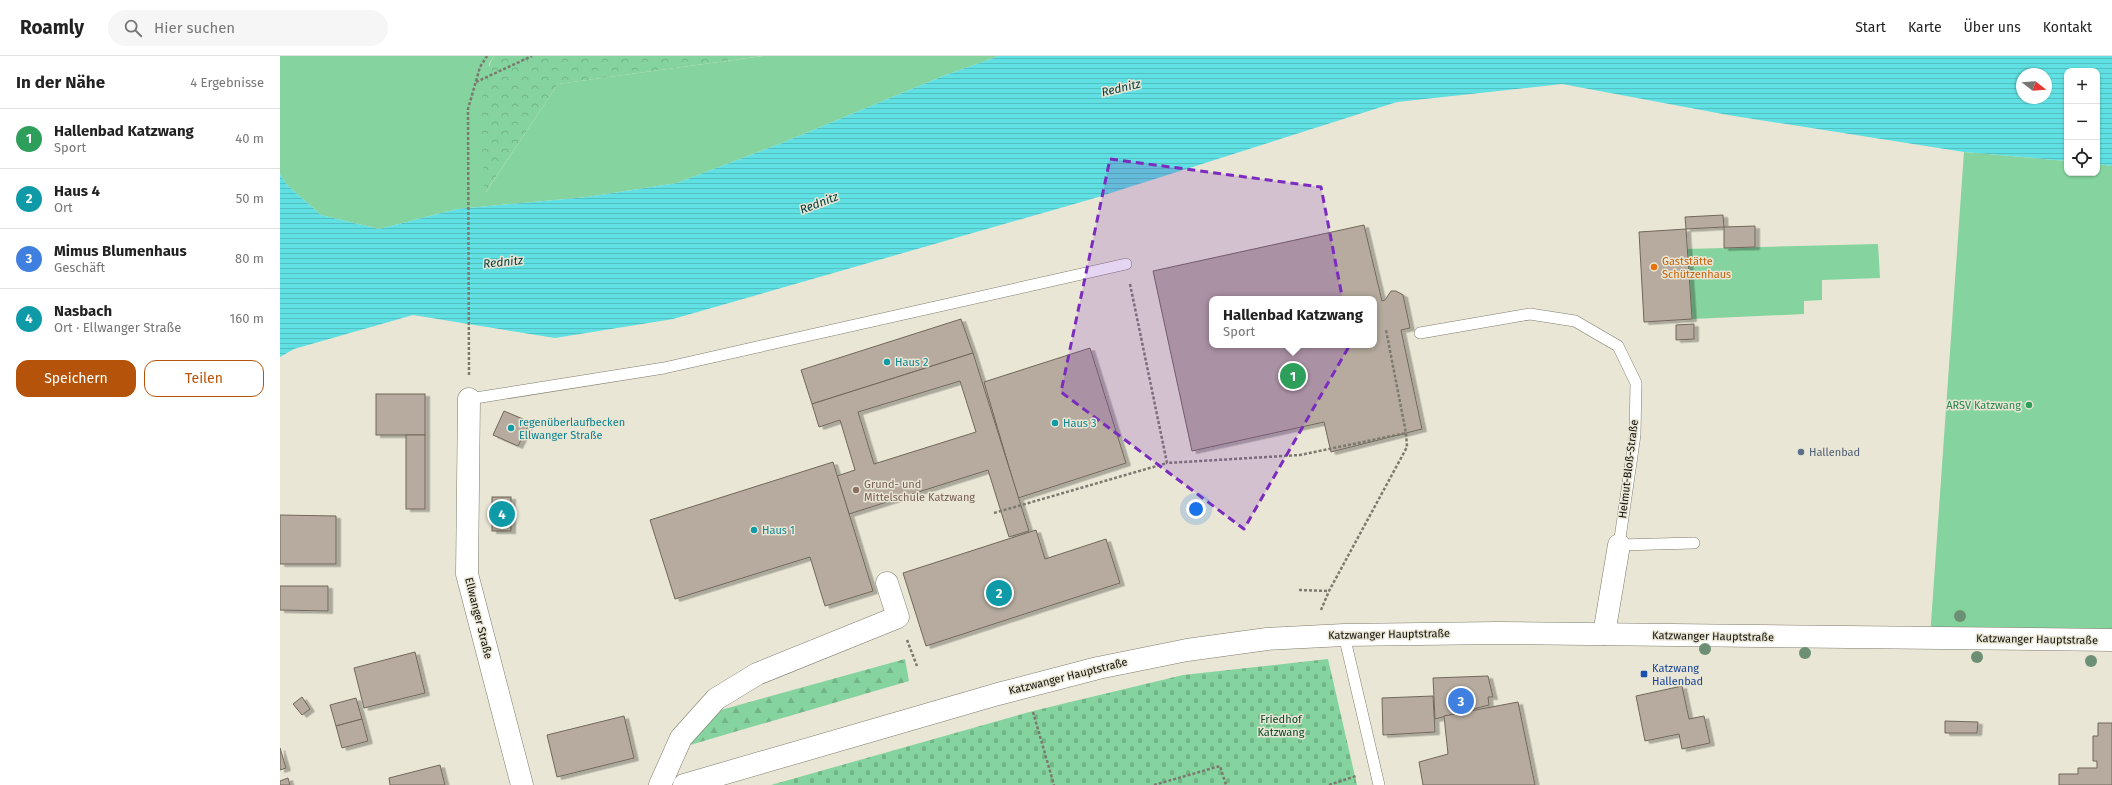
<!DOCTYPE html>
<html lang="de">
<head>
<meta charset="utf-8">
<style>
	body { margin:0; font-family:"Fira Sans",sans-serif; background:#f6f6f6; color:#222 }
	.controls { position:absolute; right:12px; top:12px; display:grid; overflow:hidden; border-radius:8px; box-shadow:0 1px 3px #0004 }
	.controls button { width:36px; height:36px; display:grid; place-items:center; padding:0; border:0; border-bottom:1px solid #e0e0e0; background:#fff; color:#222; font:20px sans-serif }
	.compass { position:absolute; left:1736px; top:12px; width:36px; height:36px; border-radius:50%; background:#fff; box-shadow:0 1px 3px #0004; rotate:107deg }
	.you { position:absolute; left:916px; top:453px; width:14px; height:14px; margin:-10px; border:3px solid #fff; border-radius:50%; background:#1a73e8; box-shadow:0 0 0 6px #1a73e833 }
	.badge { display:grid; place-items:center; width:26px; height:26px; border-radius:50%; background:#b45309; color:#fff; font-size:13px; font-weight:700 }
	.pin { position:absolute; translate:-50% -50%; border:2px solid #fff; box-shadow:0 1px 4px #0006 }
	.popup { position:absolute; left:929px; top:240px; width:168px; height:52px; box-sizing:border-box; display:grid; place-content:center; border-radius:8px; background:#fff; filter:drop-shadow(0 1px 3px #0005); font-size:13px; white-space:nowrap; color:#767676 }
	.popup b { font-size:15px; color:#222 }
	.popup::after { content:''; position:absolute; left:50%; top:100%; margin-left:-8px; border:8px solid transparent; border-top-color:#fff }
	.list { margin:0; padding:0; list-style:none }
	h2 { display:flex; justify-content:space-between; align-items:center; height:52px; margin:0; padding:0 16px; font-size:17px }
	h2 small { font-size:13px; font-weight:400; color:#767676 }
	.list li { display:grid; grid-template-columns:26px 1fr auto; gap:12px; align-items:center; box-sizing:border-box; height:60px; padding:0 16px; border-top:1px solid #e0e0e0 }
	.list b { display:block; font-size:15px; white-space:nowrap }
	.list p { margin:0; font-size:13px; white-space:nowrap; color:#767676 }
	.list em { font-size:13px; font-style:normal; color:#767676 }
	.actions { display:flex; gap:8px; padding:12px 16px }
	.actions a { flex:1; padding:9px 0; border:1px solid #b45309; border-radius:12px; text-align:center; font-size:14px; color:#b45309 }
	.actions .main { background:#b45309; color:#fff }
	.icon { flex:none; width:22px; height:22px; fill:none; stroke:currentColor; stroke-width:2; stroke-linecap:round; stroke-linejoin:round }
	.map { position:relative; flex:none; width:1832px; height:729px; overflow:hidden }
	header { display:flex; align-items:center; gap:24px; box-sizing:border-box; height:56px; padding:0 20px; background:#fff; border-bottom:1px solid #e0e0e0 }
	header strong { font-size:19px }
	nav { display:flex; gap:22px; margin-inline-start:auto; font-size:14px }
	.search { width:280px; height:36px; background:#f6f6f6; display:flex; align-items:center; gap:10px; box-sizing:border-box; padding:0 14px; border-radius:22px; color:#767676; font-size:15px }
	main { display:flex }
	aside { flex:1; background:#fff }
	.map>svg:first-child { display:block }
	.green { fill:#85d39e }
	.forest { fill:url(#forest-firs) }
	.cemetery { fill:url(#cemetery-stones) }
	.park { fill:url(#park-crowns) }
	.water { fill:url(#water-rules); fill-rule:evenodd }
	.building { fill:#b6ab9e; stroke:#71675a; fill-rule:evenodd; filter:url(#shadow) }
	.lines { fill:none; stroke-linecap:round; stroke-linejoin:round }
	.service-casing { stroke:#7f7c6d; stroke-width:12 }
	.minor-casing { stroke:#7f7c6d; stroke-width:23 }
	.secondary-casing { stroke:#7f7c6d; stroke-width:23 }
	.path { stroke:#7c7a6f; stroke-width:2.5; stroke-dasharray:3 2; stroke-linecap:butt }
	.service { stroke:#fff; stroke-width:11 }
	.minor { stroke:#fff; stroke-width:22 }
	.secondary { stroke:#fff; stroke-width:22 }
	.tree { fill:#6d8f75 }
	.marked { fill:#7b2cbf; fill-opacity:0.2; stroke:#7b2cbf; stroke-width:3; stroke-dasharray:8 5; stroke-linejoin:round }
	.food-dot { fill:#e8710a; stroke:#e9e6d5; stroke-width:1.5 }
	.culture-dot { fill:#0f9aa8; stroke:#e9e6d5; stroke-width:1.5 }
	.leisure-dot { fill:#2e9e5b; stroke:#e9e6d5; stroke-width:1.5 }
	.service-dot { fill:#5c6f8a; stroke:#e9e6d5; stroke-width:1.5 }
	.education-dot { fill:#8d6e63; stroke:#e9e6d5; stroke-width:1.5 }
	.transit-dot { fill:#1a4fb4; stroke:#e9e6d5; stroke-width:1.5 }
	.labels { text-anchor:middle; stroke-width:3; stroke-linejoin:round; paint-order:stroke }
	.food-label { font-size:11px; fill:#c56008; stroke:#e9e6d5; text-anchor:start }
	.culture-label { font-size:11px; fill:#0d838f; stroke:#e9e6d5; text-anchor:start }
	.leisure-label { font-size:11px; fill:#27864d; stroke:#e9e6d5; text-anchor:end }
	.service-label { font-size:11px; fill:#4e5e75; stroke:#e9e6d5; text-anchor:start }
	.street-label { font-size:11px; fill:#100f0a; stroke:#e9e6d5 }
	.education-label { font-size:11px; fill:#785e54; stroke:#e9e6d5; text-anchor:start }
	.transit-label { font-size:11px; fill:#164399; stroke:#e9e6d5; text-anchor:start }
	.park-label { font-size:11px; fill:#074826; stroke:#e9e6d5 }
	.water-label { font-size:12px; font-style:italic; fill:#003d3e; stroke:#e9e6d5 }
</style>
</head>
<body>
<header>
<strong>Roamly</strong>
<div class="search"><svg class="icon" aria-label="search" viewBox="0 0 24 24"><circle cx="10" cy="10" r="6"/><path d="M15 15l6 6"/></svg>Hier suchen</div>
<nav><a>Start</a><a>Karte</a><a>Über uns</a><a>Kontakt</a></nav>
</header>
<main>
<aside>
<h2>In der Nähe<small>4 Ergebnisse</small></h2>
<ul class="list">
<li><span class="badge" style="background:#2e9e5b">1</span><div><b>Hallenbad Katzwang</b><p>Sport</p></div><em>40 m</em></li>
<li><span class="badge" style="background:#0f9aa8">2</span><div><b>Haus 4</b><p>Ort</p></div><em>50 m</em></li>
<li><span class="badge" style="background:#3f7fe0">3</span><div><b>Mimus Blumenhaus</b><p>Geschäft</p></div><em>80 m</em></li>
<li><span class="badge" style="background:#0f9aa8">4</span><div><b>Nasbach</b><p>Ort · Ellwanger Straße</p></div><em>160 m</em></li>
</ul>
<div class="actions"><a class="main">Speichern</a><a>Teilen</a></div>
</aside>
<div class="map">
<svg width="1832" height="729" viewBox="0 0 1832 729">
	<defs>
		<pattern id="forest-firs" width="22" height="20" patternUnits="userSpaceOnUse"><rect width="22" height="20" fill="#85d39e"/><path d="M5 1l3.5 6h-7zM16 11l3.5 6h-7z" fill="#72b487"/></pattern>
		<pattern id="cemetery-stones" width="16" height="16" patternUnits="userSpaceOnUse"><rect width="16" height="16" fill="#85d39e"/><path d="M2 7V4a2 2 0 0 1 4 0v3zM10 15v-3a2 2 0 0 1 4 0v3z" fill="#72b487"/></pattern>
		<pattern id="park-crowns" width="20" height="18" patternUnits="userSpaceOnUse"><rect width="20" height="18" fill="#85d39e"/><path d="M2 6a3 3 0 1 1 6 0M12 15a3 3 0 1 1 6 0" fill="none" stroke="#72b487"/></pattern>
		<pattern id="water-rules" width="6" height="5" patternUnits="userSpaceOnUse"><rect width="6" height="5" fill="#60e0e2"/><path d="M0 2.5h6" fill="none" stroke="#52bfc1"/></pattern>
		<filter id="shadow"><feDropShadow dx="4.5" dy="2.5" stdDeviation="0" flood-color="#0004"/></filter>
	</defs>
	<rect width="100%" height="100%" fill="#e9e6d5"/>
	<g class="green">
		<path d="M 0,0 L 214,0 L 209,8 L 206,136 L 278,28 L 483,0 L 719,0 L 663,20 L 502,87 L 397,127 L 307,141 L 177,153 L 99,173 L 41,159 L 7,129 L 0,118 Z"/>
		<path d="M 1684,96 L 1787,105 L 1787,117 L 1817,117 L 1817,108 L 1832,110 L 1832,583 L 1650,581 Z"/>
		<path d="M 1598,188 L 1600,222 L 1542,224 L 1542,244 L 1524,245 L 1524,258 L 1412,263 L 1407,193 Z"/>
	</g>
	<path class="forest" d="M 625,603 L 629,625 L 410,689 L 430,657 Z"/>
	<path class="cemetery" d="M 1048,603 L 1077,729 L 491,729 L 753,655 L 903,619 Z"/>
	<path class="park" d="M 214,0 L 482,0 L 278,28 L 205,137 C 203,99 194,32 214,0 Z"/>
	<path class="water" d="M 719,0 L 1832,0 L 1832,110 L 1817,108 L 1817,15 L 1787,15 L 1787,105 L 1684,96 L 1448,59 L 1282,28 L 1117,46 L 815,142 L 393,263 L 275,282 L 133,259 L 14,293 L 0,301 L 0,118 L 7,129 L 41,159 L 99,173 L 177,153 L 307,141 L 397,127 L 502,87 L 663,20 ZM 1742,18 L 1766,18 L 1766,42 L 1742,42 Z"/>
	<g class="building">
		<path d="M 1443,159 L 1444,171 L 1406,173 L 1405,161 Z"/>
		<path d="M 1084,169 L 1102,245 L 1105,244 L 1111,235 L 1116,235 L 1123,239 L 1130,272 L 1121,274 L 1142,373 L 1051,396 L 1044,366 L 912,395 L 873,215 ZM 932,243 L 1094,243 L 1094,289 L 932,289 Z"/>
		<path d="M 1475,170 L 1475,191 L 1444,192 L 1444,171 Z"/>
		<path d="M 1406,173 L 1412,263 L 1364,266 L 1359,176 Z"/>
		<path d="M 681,263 L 693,297 L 532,348 L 521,314 Z"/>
		<path d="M 1414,268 L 1414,283 L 1396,284 L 1396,269 Z"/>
		<path d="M 810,292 L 846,407 L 738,442 L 704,326 Z"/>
		<path d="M 693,297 L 749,475 L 729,481 L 708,414 L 569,458 L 557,420 L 575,414 L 560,364 L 539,371 L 532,348 ZM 680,325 L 696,376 L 594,408 L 578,356 Z"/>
		<rect x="96" y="338" width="49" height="41"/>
		<path d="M 224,355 L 250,366 L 238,390 L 213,379 Z"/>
		<rect x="126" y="379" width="19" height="74"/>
		<path d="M 553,406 L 593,535 L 545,550 L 530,501 L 395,543 L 370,464 Z"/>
		<rect x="212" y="441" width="19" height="34"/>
		<path d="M 0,459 L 56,460 L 56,508 L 0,508 Z"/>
		<path d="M 756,474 L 765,503 L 826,483 L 840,527 L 646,590 L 623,517 Z"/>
		<path d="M 0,530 L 48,530 L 48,555 L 0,554 Z"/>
		<path d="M 135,596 L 145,637 L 84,652 L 74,612 Z"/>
		<path d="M 1208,620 L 1213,641 L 1208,641 L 1209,649 L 1155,663 L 1153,622 Z"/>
		<path d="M 1402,630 L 1409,663 L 1424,660 L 1430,687 L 1402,693 L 1399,678 L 1365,685 L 1356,640 Z"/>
		<path d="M 1153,640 L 1155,676 L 1103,679 L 1102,642 Z"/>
		<path d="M 22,641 L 30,653 L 22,659 L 13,648 Z"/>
		<path d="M 76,642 L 82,663 L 56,670 L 50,649 Z"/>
		<path d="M 1238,646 L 1255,729 L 1143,729 L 1139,706 L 1168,698 L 1164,660 Z"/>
		<path d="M 344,660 L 354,702 L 277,721 L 267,679 Z"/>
		<path d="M 82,663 L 88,685 L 62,692 L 56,670 Z"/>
		<path d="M 1665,665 L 1698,666 L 1697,677 L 1665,677 Z"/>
		<path d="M 1818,667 L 1832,667 L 1832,729 L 1779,729 L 1779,718 L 1798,718 L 1798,712 L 1817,712 L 1817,705 L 1813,705 L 1813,680 L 1818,680 Z"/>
		<path d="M 0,692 L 6,712 L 0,714 Z"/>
		<path d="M 160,709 L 165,729 L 110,729 L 109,722 Z"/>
		<path d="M 8,722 L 10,729 L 0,729 L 0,725 Z"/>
	</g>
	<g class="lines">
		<g class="service-casing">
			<g id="service">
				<path d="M 1140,277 L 1250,258 L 1295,265 L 1338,290 L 1356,327 L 1355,379 L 1339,489 L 1414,487"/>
				<path d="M 189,343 L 384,312 L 846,208"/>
				<path d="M 1064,579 L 1099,729"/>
			</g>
		</g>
		<g class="minor-casing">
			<g id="minor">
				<path d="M 189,343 L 187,518 L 242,729"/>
				<path d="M 1324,578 L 1339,489"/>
				<path d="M 380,729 L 401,682 L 436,643 L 477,618 L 618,561 L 607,527"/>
			</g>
		</g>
		<g class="secondary-casing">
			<path id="secondary" d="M 404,729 L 718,638 L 818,612 L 907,594 L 987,583 L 1064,579 L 1217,577 L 1832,584"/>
		</g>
		<g class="path">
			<path d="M 196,26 L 252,0"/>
			<path d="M 850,228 L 887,407 L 1020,399 L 1126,377"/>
			<path d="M 189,319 L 188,53 L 200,11 L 207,0"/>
			<path d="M 714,457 L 887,407"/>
			<path d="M 1019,534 L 1049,535"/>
			<path d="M 1041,554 L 1049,535 L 1127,391 L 1126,377 L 1106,274"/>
			<path d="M 627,584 L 637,610"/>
			<path d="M 753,656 L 774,729"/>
			<path d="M 874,729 L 940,710 L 946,729"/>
			<path d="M 1049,729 L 1076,720"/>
		</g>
		<use href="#service" class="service"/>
		<use href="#minor" class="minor"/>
		<use href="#secondary" class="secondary"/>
	</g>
	<g class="tree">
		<circle cx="1680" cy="560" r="6"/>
		<circle cx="1425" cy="593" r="6"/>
		<circle cx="1525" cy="597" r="6"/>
		<circle cx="1697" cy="601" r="6"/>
		<circle cx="1811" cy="605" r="6"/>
	</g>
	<path class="marked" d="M 830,103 L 1041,131 L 1071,287 L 964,473 L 781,336 Z"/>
	<circle class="food-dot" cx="1374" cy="211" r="4"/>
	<g class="culture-dot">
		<circle cx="607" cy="306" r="4"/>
		<circle cx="775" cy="367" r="4"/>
		<circle cx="231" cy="372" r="4"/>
		<circle cx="474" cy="474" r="4"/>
	</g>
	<circle class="leisure-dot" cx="1749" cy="349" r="4"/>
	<circle class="service-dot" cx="1521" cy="396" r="4"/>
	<circle class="education-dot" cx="576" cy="434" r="4"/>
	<rect class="transit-dot" x="1360" y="614" width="8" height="8" rx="2"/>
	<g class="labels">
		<g class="food-label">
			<text x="1382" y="209">Gaststätte<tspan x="1382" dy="13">Schützenhaus</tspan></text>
		</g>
		<g class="culture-label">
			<text x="615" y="310">Haus 2</text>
			<text x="239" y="370">regenüberlaufbecken<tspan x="239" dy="13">Ellwanger Straße</tspan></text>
			<text x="783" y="371">Haus 3</text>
			<text x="482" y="478">Haus 1</text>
		</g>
		<g class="leisure-label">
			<text x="1741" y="353">ARSV Katzwang</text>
		</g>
		<g class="service-label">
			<text x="1529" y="400">Hallenbad</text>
		</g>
		<g class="street-label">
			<text transform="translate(1348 413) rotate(-83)" y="4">Helmut-Bloß-Straße</text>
			<text transform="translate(199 562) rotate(76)" y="4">Ellwanger Straße</text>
			<text transform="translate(1109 578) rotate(-1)" y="4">Katzwanger Hauptstraße</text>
			<text transform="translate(1433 580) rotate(1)" y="4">Katzwanger Hauptstraße</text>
			<text transform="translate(1757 583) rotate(1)" y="4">Katzwanger Hauptstraße</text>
			<text transform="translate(788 620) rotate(-14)" y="4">Katzwanger Hauptstraße</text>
		</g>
		<g class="education-label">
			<text x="584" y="432">Grund- und<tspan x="584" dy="13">Mittelschule Katzwang</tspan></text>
		</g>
		<g class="transit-label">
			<text x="1372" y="616">Katzwang<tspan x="1372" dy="13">Hallenbad</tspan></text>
		</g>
		<g class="park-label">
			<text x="1001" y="667">Friedhof<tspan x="1001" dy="13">Katzwang</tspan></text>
		</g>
		<g class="water-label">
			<text transform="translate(841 32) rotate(-13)" y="4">Rednitz</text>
			<text transform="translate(539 147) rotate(-21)" y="4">Rednitz</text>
			<text transform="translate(223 206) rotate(-6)" y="4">Rednitz</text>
		</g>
	</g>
</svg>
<div class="controls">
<button>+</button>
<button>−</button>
<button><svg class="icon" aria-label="locate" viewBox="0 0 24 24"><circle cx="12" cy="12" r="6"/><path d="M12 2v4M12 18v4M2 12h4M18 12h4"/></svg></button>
</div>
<svg class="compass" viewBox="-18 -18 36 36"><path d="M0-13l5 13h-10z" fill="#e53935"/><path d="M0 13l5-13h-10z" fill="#767676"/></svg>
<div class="you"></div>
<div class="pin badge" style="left:1013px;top:320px;background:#2e9e5b">1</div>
<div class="popup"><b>Hallenbad Katzwang</b>Sport</div>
<div class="pin badge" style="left:719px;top:537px;background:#0f9aa8">2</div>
<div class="pin badge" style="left:1181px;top:645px;background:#3f7fe0">3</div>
<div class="pin badge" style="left:222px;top:458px;background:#0f9aa8">4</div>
</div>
</main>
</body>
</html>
